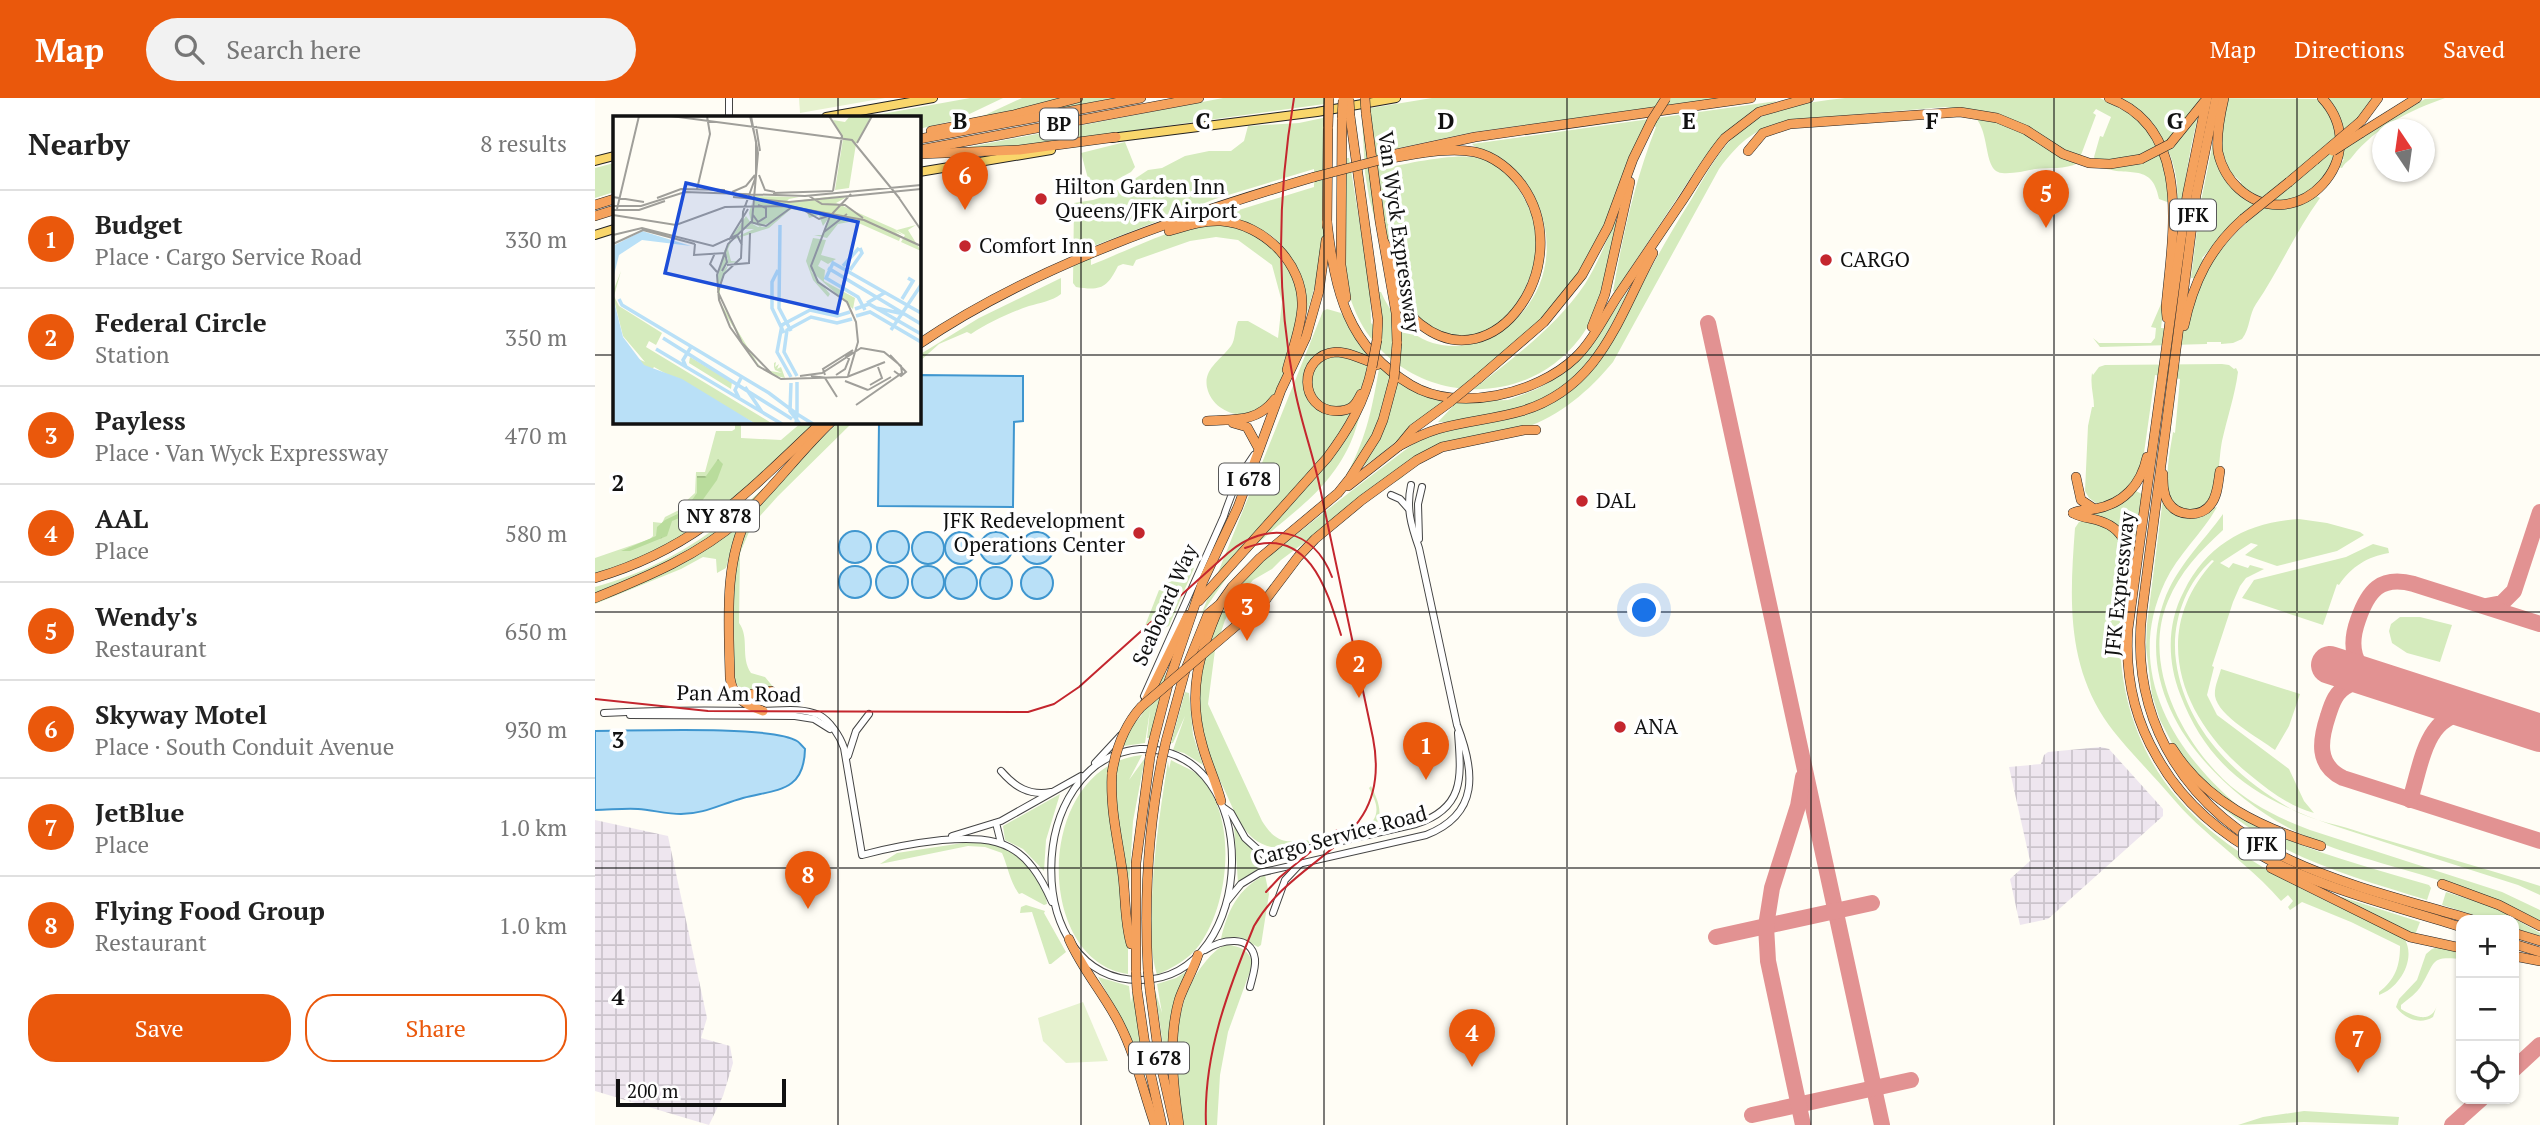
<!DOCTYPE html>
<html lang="en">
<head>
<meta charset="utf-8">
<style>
	body { margin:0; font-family:"PT Serif",serif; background:#f2f2f2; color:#222 }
	.controls { position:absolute; right:21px; bottom:21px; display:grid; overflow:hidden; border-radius:14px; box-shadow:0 2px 5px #0004 }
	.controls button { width:63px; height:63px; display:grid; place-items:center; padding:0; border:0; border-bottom:2px solid #e0e0e0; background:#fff; color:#222; font:35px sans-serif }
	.compass { position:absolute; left:1777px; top:21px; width:63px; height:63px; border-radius:50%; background:#fff; box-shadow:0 2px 5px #0004; rotate:347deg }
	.scale { position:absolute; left:21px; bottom:18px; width:170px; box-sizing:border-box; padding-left:7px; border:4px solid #111; border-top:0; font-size:19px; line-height:24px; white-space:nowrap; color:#111; -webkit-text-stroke:5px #fff; paint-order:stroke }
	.you { position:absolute; left:1050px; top:513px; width:24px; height:24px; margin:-18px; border:5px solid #fff; border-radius:50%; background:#1a73e8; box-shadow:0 0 0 10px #1a73e833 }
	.badge { display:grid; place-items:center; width:46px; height:46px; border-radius:50%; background:#ea580c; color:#fff; font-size:23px; font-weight:700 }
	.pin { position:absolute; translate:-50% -58px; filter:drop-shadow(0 2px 4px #0008) }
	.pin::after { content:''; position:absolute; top:37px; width:24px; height:21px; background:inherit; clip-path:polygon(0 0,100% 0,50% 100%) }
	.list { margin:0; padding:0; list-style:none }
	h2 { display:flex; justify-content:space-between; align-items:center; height:91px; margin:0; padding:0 28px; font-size:30px }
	h2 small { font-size:23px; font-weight:400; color:#767676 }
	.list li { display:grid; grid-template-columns:46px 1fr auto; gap:21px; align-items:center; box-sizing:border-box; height:98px; padding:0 28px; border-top:2px solid #e0e0e0 }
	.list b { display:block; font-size:26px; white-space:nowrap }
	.list p { margin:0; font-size:23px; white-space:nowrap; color:#767676 }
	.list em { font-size:23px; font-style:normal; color:#767676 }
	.actions { display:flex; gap:14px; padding:21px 28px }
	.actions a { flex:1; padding:16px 0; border:2px solid #ea580c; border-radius:28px; text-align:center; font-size:24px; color:#ea580c }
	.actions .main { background:#ea580c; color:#fff }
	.icon { flex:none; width:38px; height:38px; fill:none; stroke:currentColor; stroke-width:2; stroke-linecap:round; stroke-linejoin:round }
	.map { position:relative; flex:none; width:1945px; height:1027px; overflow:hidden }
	header { display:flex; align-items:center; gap:42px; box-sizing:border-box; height:98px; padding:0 35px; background:#ea580c; color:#fff }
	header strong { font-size:33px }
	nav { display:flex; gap:38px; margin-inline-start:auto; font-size:24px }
	.search { width:490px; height:63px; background:#f2f2f2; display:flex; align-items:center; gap:18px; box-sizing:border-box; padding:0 24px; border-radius:38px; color:#767676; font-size:26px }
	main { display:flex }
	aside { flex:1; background:#fff }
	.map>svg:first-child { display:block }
	.industrial { fill:url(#industrial-grid) }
	.grass { fill:#d5ebbd }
	.forest { fill:url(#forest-firs) }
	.pitch { fill:#e6f2cf }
	.water { fill:#b9e0f7; stroke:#3f96cf; stroke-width:2 }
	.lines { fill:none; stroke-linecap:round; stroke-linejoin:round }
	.taxiway { stroke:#e29292; stroke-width:16 }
	.runway { stroke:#e29292; stroke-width:38 }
	.minor-casing { stroke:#444; stroke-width:8 }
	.major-casing { stroke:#222; stroke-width:10 }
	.highway-casing { stroke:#222; stroke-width:10 }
	.minor { stroke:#fff; stroke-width:6 }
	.major { stroke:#f9d66b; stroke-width:8 }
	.highway { stroke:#f5a25d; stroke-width:9 }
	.tram { stroke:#c4262e; stroke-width:2 }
	.highway-bridge-casing { stroke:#222; stroke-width:10; stroke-linecap:butt }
	.highway-bridge { stroke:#f5a25d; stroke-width:9 }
	.grid { fill:none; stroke:#111; stroke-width:2; stroke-opacity:0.55 }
	.poi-dot { fill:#c4262e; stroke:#fff; stroke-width:2.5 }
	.labels { text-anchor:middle; stroke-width:7; stroke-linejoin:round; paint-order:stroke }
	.shield { fill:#fff; stroke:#585858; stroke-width:2 }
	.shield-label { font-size:19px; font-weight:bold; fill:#111 }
	.poi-label { font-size:21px; fill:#111; stroke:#fff; text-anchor:start }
	.street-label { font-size:21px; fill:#111; stroke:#fff }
	.inset-river { fill:none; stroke:#b9e0f7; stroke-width:3.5 }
	.inset-road { fill:none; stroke:#a09f9a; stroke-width:2 }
	.view { fill:#1d4ed8; fill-opacity:0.15; stroke:#1d4ed8; stroke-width:3.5 }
	.inset-edge { fill:none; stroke:#111; stroke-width:3.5 }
	.grid-label { font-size:23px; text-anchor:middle; font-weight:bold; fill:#111; stroke:#fff; stroke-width:7; stroke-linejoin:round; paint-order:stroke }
</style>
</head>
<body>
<header>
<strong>Map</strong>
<div class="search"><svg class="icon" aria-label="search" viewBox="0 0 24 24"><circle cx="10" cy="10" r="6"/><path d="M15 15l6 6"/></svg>Search here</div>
<nav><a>Map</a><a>Directions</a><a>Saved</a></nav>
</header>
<main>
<aside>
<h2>Nearby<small>8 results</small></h2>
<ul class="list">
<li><span class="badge">1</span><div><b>Budget</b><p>Place · Cargo Service Road</p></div><em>330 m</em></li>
<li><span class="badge">2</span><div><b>Federal Circle</b><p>Station</p></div><em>350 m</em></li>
<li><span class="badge">3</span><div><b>Payless</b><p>Place · Van Wyck Expressway</p></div><em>470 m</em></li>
<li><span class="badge">4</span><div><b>AAL</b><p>Place</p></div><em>580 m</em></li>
<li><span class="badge">5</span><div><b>Wendy's</b><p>Restaurant</p></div><em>650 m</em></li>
<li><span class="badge">6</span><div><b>Skyway Motel</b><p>Place · South Conduit Avenue</p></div><em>930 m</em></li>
<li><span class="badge">7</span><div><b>JetBlue</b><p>Place</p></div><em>1.0 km</em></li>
<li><span class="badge">8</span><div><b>Flying Food Group</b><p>Restaurant</p></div><em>1.0 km</em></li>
</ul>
<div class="actions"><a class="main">Save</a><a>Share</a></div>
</aside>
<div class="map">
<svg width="1945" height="1027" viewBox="0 0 1945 1027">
	<defs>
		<pattern id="industrial-grid" width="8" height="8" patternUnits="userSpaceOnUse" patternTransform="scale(1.75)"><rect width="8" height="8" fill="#eee6ef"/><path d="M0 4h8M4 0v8" fill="none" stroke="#cbc4cc"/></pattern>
		<pattern id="forest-firs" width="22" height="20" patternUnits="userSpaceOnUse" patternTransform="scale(1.75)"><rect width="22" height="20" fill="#b9dc9c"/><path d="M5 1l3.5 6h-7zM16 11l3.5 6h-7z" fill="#9ebc85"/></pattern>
	</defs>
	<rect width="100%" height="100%" fill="#fffdf5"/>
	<g class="industrial">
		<path d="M 1506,649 L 1514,651 L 1568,711 L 1568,718 L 1453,821 L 1425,827 L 1415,781 L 1435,763 L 1414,669 L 1446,666 L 1449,657 L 1453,654 Z"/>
		<path d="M 0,722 L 73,738 L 112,920 L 106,940 L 135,948 L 138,965 L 128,998 L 114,1027 L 0,993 Z"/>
	</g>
	<g class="grass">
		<path d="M 375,0 L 408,0 L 366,20 L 365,18 L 357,23 L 324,31 L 324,19 L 270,19 Z"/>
		<path d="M 427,0 L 520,0 L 362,30 Z"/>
		<path d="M 628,0 L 737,0 L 737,5 L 425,48 L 375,51 L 374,49 Z"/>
		<path d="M 837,0 L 1127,0 L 879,34 L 785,54 L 785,71 C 812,66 867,52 892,62 C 905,68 919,83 926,95 C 937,113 944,134 943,156 C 942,164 937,173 934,181 C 918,223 885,251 840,231 C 822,223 814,220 801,204 L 774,99 L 770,75 L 767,20 L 771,18 L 770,11 Z"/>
		<path d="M 1250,0 L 1505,0 L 1541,19 L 1554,33 L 1571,64 L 1575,105 L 1564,101 C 1557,62 1531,81 1504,68 L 1499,59 L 1505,38 L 1508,39 L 1516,19 L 1501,11 L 1498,15 L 1501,17 L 1483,65 C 1470,72 1454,69 1440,71 C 1430,73 1417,76 1407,75 C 1385,73 1399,24 1371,13 C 1365,10 1356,10 1350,9 L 1195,22 C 1160,30 1145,43 1124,71 L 1018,264 C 991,297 956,325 913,335 C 896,339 877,340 861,345 C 852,348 824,361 818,367 C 810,375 810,380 799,384 L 718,438 L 686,462 L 677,471 L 658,482 L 640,504 L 630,522 L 620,552 L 613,606 L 667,723 C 673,732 679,741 691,743 C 707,746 772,734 779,721 C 785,710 779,700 774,690 L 776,688 C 783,702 791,720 776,731 L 689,751 C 649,749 643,719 627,687 C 614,660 599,621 602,590 C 606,552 628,504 654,476 C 671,458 693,444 712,428 C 749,398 788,369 826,340 L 837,336 C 873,327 941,317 970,297 C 1004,273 1020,240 1038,204 C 1056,169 1075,135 1096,102 C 1112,75 1127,45 1154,26 C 1182,7 1217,4 1250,0 Z"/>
		<path d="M 1522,0 L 1607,0 L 1596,49 L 1582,130 C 1582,116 1583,101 1582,86 C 1579,50 1555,14 1522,0 Z"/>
		<path d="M 1617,0 L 1723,1 C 1727,7 1733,12 1736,19 C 1754,65 1714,118 1664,98 C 1658,96 1651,91 1645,87 L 1646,84 L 1635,74 L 1627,52 L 1628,26 Z"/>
		<path d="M 1730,0 L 1780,0 L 1765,19 L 1756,45 L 1830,1 L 1850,0 C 1814,13 1782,28 1757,59 C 1752,65 1751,63 1747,70 L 1744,69 L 1749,61 L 1746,60 C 1752,39 1745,16 1730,0 Z"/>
		<path d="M 1182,3 L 1159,13 L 1128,36 L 1108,61 L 1020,194 L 1018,193 C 1028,137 1040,82 1061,29 L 1051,24 C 1027,76 1014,132 982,181 C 957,220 906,257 870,288 L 880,290 C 919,259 961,229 990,186 C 1002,167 1011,144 1020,123 L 1023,124 C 1014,163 1010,207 985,240 C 921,324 786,301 755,199 C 743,158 750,102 752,60 L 754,60 L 775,188 L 776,225 L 785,233 L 784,194 L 786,194 C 839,314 1001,213 937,94 C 929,79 914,64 899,56 C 892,52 881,51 877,46 Z"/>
		<path d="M 737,18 C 738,86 733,156 710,220 C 710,191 702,159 678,139 C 665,129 647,126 632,118 L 634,115 L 719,89 L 719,71 L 620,101 L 496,149 L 496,167 C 527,155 577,130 607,126 C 632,123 663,132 680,152 C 687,162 696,171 700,183 C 711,213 693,281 674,306 C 657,326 621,317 613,293 C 606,272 625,263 636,248 C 641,241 639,231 643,223 L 653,223 L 683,240 L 687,204 L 677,167 L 643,142 L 621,139 L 595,143 L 541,162 L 538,168 L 528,166 L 523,168 C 512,190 506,193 481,189 L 478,185 L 479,105 L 498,102 L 517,96 L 553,72 L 567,70 L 590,58 L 614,53 L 636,53 L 649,43 L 653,28 L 704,25 Z"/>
		<path d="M 1620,35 L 1626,72 L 1660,104 L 1707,104 L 1721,98 L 1725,100 C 1701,133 1683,174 1661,206 C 1654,216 1655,231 1647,241 L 1638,245 L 1626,246 L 1626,244 L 1612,244 L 1612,246 L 1505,249 L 1498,240 L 1504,245 L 1556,245 L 1560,240 L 1561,230 L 1556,229 L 1566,206 L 1569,205 L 1566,230 L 1592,231 C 1605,176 1620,151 1664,114 C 1637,116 1625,142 1607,160 L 1608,162 L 1599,180 L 1596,180 L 1605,108 Z"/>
		<path d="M 530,44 L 540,69 L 536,74 L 497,95 L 486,55 Z"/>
		<path d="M 19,65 L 19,94 L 0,100 L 0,70 Z"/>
		<path d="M 466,180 L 466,196 C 457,203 445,205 434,208 C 414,215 393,225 376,236 L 372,234 L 344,246 L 324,264 L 324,257 L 384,220 Z"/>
		<path d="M 1035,190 L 1000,259 L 977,282 L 953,298 L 930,309 L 854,324 L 843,324 L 860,306 L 850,303 L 786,356 L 749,382 C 771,341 776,316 784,271 L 774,262 C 770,290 767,320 755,346 C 731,397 694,415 656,452 C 636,471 622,494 606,517 L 728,213 L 732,211 L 746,215 L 763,245 L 783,266 L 860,304 L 913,302 L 942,291 L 971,274 L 985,259 L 987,260 Z"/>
		<path d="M 1627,266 L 1634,267 L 1639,271 L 1641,270 L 1643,274 C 1640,297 1632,320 1627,343 C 1624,358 1624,385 1619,398 C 1615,406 1606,411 1597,412 C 1560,416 1575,355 1578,334 L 1580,335 L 1585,281 L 1560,277 L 1547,369 L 1530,394 L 1509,406 L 1501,405 L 1494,400 L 1490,393 L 1493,328 L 1497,309 L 1499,309 C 1499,297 1495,288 1497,275 L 1498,277 L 1504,269 L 1510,267 Z"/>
		<path d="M 140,324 L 146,324 L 146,340 L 186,342 L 207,324 L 221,324 C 182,360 144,404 99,432 C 68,451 34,464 0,476 L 0,460 L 55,441 L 58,438 L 58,424 L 67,425 L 70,419 L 90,409 L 90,404 L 100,395 L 101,374 L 110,374 L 121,333 L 137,333 L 140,331 Z"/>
		<path d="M 244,324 L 258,324 L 183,398 L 165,418 L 154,434 L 145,455 L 144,525 C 155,540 145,559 156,575 L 170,579 L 179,590 L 147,594 L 139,582 C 139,546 134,481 144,448 C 160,397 206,360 244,324 Z"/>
		<path d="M 173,386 L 150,414 L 103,450 L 0,498 L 0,489 C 67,471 123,434 173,386 Z"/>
		<path d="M 1541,393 L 1547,396 L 1537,457 L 1535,447 L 1490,415 L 1521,409 Z"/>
		<path d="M 1568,400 C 1578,413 1588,425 1607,417 C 1613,415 1617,411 1622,409 C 1607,436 1583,456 1570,484 C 1527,575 1581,659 1653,716 L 1616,693 L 1578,647 L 1565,622 L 1557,597 L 1551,549 L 1552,526 Z"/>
		<path d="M 1628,416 L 1628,432 C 1605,453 1585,474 1573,503 C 1547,564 1584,638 1628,681 C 1653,705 1683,720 1715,732 L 1907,794 L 1945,812 L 1945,825 C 1918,813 1891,799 1863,789 C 1813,770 1760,761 1712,739 C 1626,700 1533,605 1569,503 C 1581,469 1608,444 1628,416 Z"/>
		<path d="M 1704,421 L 1732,425 L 1765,434 L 1769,437 L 1742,453 L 1682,468 L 1650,457 L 1663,447 L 1656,445 L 1625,465 L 1634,470 L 1638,465 L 1653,470 L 1655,467 L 1669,471 L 1651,480 L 1645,488 L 1638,504 L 1617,568 L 1619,569 L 1612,597 L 1622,617 L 1694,671 L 1709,703 L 1719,715 C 1696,709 1674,693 1655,677 C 1587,622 1552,535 1619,463 L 1617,462 C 1589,487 1576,527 1581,563 C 1590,631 1641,680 1698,712 C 1718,723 1746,727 1768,735 C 1828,753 1886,769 1945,788 L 1945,797 L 1923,787 C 1877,772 1831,758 1786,743 C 1696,714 1622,694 1585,596 C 1572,562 1572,525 1589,493 C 1612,446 1653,424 1704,421 Z"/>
		<path d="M 1491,422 C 1504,425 1519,430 1527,442 C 1539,463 1525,535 1526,563 C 1528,587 1534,613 1543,635 C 1587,747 1709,791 1809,840 C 1822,860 1805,890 1784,897 L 1784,894 C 1800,882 1805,868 1805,848 L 1756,824 L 1707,804 L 1695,812 L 1693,809 L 1698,803 L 1693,797 L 1686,803 C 1663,776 1634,755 1608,731 C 1589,715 1574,695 1557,677 C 1541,659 1523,641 1509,620 C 1471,561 1475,497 1480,430 L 1484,424 Z"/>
		<path d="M 148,423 L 138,444 L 131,470 L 122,475 L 121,461 L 108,459 L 86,471 L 0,506 L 0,504 C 56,481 100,462 148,423 Z"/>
		<path d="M 1778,446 L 1793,450 L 1794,455 C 1772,459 1757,468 1744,487 L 1742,486 L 1728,527 L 1647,500 L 1659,482 L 1751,459 Z"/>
		<path d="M 581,463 L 599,470 L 574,528 L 555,535 L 548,533 L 564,492 L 568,493 Z"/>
		<path d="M 1805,519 L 1825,519 L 1857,527 L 1845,564 L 1812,555 L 1797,545 L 1794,533 L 1796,526 Z"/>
		<path d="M 1626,571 L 1705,596 L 1694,628 L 1680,652 C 1664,640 1623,618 1620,598 C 1619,589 1624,579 1626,571 Z"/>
		<path d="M 571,574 L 555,640 L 552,640 L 555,612 L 550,645 L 529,648 L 515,653 L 546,618 Z"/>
		<path d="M 590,594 L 594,595 L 598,637 L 608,667 L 589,655 L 578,652 L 590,618 L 578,645 L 576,645 Z"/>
		<path d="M 547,657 L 534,682 L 550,660 L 538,723 L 533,808 L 533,876 C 438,863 439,668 547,657 Z"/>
		<path d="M 576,662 C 584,667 597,671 604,678 C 643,717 635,804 605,846 C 595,861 577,870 562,877 C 561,872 558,864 557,851 C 554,788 563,725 573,663 L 574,671 Z"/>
		<path d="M 1612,695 C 1667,743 1764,766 1834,787 L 1836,790 L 1832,802 C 1752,777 1672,756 1612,695 Z"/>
		<path d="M 465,696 L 451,742 L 449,773 L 428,751 L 410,742 L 408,728 Z"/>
		<path d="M 639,728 L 669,766 L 665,773 L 643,785 Z"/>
		<path d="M 381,743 C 407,747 429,757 441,780 C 446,788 451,796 452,806 L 449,807 L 427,795 L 424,796 C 415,784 413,769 407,755 L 390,749 L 373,748 L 285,766 L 302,755 Z"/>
		<path d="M 670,777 L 674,796 L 666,847 L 663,849 L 644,839 L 626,841 C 632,814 643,790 670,777 Z"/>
		<path d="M 1851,794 L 1899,809 L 1945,835 L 1945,838 L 1919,830 L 1919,822 L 1895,822 L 1847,807 Z"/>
		<path d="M 1747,799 L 1825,824 L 1820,837 L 1746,802 Z"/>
		<path d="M 431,807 L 450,813 L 449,815 L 471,854 L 456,866 L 454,866 L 437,814 L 425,815 L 426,809 Z"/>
		<path d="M 632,847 C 646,848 653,852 658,865 L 633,934 L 625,977 L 622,1027 L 588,1027 C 578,975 574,906 611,863 C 617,856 623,849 632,847 Z"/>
		<path d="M 1843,849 L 1866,853 L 1866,861 C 1834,858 1841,864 1826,888 C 1822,895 1813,901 1806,907 L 1806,911 C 1821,920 1837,925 1842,907 L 1838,919 C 1825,927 1810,921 1801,909 L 1804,901 L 1822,882 L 1831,856 L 1837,851 Z"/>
		<path d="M 592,873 C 581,902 575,935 573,968 L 571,968 L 560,892 L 567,915 L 562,886 L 581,880 Z"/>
		<path d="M 503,879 L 534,888 L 536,905 L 538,893 L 551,986 L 520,909 Z"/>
		<path d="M 1709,1013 L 1804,1019 L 1803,1027 L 1709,1024 L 1643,1027 L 1668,1019 Z"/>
	</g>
	<path class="forest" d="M 123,361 L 128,366 L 122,382 L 99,414 L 77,423 L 72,438 L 35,453 L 26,453 L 61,438 L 62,429 L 70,422 L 89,413 L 102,395 L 102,378 L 111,378 Z"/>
	<g class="pitch">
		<path d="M 204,0 L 290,0 L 205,15 Z"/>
		<path d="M 488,904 L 513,963 L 471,965 L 448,943 L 443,920 Z"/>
	</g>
	<g class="water">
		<path d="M 324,277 L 428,278 L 428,323 L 419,324 L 418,409 L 283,408 L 284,324 L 324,324 Z"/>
		<circle cx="298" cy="449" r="16"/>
		<circle cx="260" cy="449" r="16"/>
		<circle cx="401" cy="450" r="16"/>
		<circle cx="442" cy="450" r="16"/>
		<circle cx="366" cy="450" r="16"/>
		<circle cx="333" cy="450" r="16"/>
		<circle cx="297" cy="484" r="16"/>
		<circle cx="333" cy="484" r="16"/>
		<circle cx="260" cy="484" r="16"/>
		<circle cx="442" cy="485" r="16"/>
		<circle cx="366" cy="485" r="16"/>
		<circle cx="401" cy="485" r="16"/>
		<path d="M 0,633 C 37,633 177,627 202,643 C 203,643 209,650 210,651 C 209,695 181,691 148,700 C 126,706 109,716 86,716 C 72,716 57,712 43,711 C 29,710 14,712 0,712 Z"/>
	</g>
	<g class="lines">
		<g class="taxiway">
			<path d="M 1113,225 L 1287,1027"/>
			<path d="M 1891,508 L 1907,505 L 1919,493 L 1945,414"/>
			<path d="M 1783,582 C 1757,570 1754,547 1763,522 C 1773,493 1785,477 1819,486 L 1945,526"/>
			<path d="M 1792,586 C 1779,583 1767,580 1754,587 C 1741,593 1737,605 1733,618 C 1725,642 1721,667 1748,680 L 1945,743"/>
			<path d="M 1815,702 C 1828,661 1831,609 1885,615"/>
			<path d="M 1121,839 L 1277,805"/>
			<path d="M 1919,971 L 1945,947"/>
			<path d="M 1157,1017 L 1316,982"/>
			<path d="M 1208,1027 L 1173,863 L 1171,828 L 1177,790 L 1203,708 L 1208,679"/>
			<path d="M 1857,1027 L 1886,1001"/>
		</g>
		<path class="runway" d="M 1735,567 L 1945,635"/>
		<g class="minor-casing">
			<g id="minor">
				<path d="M 134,19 L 134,0"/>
				<path d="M 796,397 L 805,401 L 813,410"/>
				<path d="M 824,441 L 823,406 L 827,389"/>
				<path d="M 549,598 L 629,418 C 636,395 645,376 659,357"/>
				<path d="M 9,615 C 61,612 113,612 165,613 C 184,613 206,609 224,617 C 235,623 245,638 249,650 L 267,757 C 293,750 320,745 347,742 C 407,737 432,747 457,804"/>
				<path d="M 35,617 L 200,618 L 219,621 L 235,631"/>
				<path d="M 545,651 C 672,648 663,881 546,882 C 425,884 428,661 545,651 Z"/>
				<path d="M 253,658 L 261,633 L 274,616"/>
				<path d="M 500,665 L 526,637"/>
				<path d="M 406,673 C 420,689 434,698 456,694"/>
				<path d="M 629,710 L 636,715 L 650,740 L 672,760 L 821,726 C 871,710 866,677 863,635"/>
				<path d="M 401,725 L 406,745"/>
				<path d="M 357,738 L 406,723 L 486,678"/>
				<path d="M 633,802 L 646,786 L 664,775 L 831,737 C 885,716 880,673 862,627 L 824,450 C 816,427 811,410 816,387"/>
				<path d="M 678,815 L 690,782 L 705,766"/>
				<path d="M 610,852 C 626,842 656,835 660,861 C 661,870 657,880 655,889"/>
			</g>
		</g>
		<g class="major-casing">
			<g id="major">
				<path d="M 231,19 L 338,0"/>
				<path d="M 516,40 L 722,14 L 801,0"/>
				<path d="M 0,63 L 19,58"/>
				<path d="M 324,74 L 456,52"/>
				<path d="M 0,137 L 19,131"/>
			</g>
		</g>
		<g class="highway-casing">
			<g id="highway">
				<path d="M 1514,0 C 1599,31 1577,140 1571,209 L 1572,220"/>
				<path d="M 1612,0 L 1592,98 L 1533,531 C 1530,576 1539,620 1562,659 C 1623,769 1756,794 1866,829"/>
				<path d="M 1621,0 L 1601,97 L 1547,514 C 1534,627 1595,715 1695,762 C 1753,789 1818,804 1878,822"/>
				<path d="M 1629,0 C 1625,17 1621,36 1623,54 C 1626,68 1633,81 1644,91 C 1702,142 1781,58 1727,0"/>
				<path d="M 771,15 L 785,124 L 801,215 L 802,245"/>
				<path d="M 755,18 L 783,222 L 782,242"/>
				<path d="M 747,20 L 746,167 L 751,200"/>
				<path d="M 1766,23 L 1783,0"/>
				<path d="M 336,33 L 418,17 L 483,0"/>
				<path d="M 1766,35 L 1822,0"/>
				<path d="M 324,41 L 546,0"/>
				<path d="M 1575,46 L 1609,4"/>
				<path d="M 324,52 L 604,0"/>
				<path d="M 1153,53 L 1168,35 L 1195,26 L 1365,14 L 1402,20 L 1431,32 L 1468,56 L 1494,65 L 1515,66 L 1546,61"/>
				<path d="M 325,56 L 424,52 L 521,39"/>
				<path d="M 801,56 L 880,39 L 1156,0"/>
				<path d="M 785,62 C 815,58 850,48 880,54 C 899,58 916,72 927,87 C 983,165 900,286 825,226 C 801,207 804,169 789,144"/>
				<path d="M 1694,84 L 1720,62"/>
				<path d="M 0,107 L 19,101"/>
				<path d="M 0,118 L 19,112"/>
				<path d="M 732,124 C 740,193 752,249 816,287 C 863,315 942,296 980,260 C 997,244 1009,219 1022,199 C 1043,168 1064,137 1085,106 C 1100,84 1112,61 1130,40 L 1164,14 L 1214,0"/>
				<path d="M 732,128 L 733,29"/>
				<path d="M 574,133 C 591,128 608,122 626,123 C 669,126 709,166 707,209 C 706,230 697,252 692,272"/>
				<path d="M 1589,228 C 1598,185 1615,150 1648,121"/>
				<path d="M 997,229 L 1010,196 L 1035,84"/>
				<path d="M 324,246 C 440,167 586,118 719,79"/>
				<path d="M 883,281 L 949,224 L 987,177 L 1013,129 L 1038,61 L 1057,22"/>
				<path d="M 766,296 C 764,300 760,307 757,309 C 753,312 745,313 741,313 C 704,312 702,257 741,254 C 754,254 770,262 782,267"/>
				<path d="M 612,323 C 639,321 662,325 680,301"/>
				<path d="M 638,325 L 652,329 L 664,351"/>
				<path d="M 804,348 C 817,341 830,335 843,331 C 871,323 900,321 927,313 C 1006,289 1023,219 1058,155"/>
				<path d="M 1568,376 C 1568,386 1568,396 1573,404 C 1582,419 1606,420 1616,406 C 1623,397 1623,384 1625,373"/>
				<path d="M 1481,379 L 1486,402 L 1498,410"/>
				<path d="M 753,388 L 804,348 L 818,331 L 855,304"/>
				<path d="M 1478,415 C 1487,420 1496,420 1505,423 C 1536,433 1535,460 1533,488"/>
				<path d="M 1478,415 C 1485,411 1492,413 1500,411 C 1528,406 1546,387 1552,359"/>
				<path d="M 154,416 C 128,464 134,526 135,580 C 138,600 150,607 168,613"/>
				<path d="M 0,480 C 103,450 152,394 227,324"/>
				<path d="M 0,500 C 51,479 103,458 145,421 C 178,391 204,354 236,324"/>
				<path d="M 604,503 L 732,360 C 753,332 770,304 777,269"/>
				<path d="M 669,504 L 703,459 L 720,441 L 767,402 L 822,362 L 847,349 L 929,332 L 941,332"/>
				<path d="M 625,507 C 604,555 592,594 607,646 C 612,666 621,683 626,703"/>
				<path d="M 139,595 L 151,597 L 176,593"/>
				<path d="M 550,605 L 593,517"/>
				<path d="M 559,641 L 574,583 L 608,483 L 643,409 L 686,292 L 711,239 L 724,193 L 731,142"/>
				<path d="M 571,643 L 590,573 L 613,516 L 625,506 L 637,489 L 665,460 L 743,395 L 755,380 L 781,339 L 788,322 L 799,281"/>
				<path d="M 1577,650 C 1611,704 1666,730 1726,748"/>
				<path d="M 517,675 C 515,710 522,737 527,771 C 531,796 529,822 536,846"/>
				<path d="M 1676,770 L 1815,839 L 1866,850"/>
				<path d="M 1847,786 L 1904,807 L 1945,828"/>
				<path d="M 1919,835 L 1945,843"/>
				<path d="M 474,841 C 487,871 509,896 524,925 C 541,958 548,993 560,1027"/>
				<path d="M 1919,846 L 1945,854"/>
				<path d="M 1919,858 L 1945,863"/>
				<path d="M 553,873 C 549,802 553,731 567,661"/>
				<path d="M 541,874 L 541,765 L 555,659"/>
				<path d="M 542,892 L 552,960 L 567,1027"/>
				<path d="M 555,892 L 564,959 L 579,1025"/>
				<path d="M 584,1027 C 578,988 573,941 584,902 C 589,887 598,873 603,857"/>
			</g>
		</g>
		<use href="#minor" class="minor"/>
		<use href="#major" class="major"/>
		<use href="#highway" class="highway"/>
		<g class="tram">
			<path d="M 650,450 C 713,426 732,491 746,537"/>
			<path d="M 0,601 L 113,613 L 433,614 L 459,606 L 484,589 L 633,455 C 672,422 718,429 737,479"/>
			<path d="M 671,794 L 685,779 L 742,732"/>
			<path d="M 611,1027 C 608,957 633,892 659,828 C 702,752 799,748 778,640 C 760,557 743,473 725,390 C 718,355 705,322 699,287 C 681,193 683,94 699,0"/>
		</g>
		<g class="highway-bridge-casing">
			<g id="highway-bridge">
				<path d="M 770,0 L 771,15"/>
				<path d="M 754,1 L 755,18"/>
				<path d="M 747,20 L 748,2"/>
				<path d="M 1057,22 L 1071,0"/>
				<path d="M 733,29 L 734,0"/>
				<path d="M 1738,53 L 1766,35"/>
				<path d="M 1546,61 L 1575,46"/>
				<path d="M 1720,62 L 1766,23"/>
				<path d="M 719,79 L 785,62"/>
				<path d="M 1648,121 L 1694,84"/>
				<path d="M 777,269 L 782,242"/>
				<path d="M 799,281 L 802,245"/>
				<path d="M 855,304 L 883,281"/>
				<path d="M 555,659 L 559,641"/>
				<path d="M 567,661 L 571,643"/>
				<path d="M 517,675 C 521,650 529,628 546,609 L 669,504"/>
				<path d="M 553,873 L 555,892"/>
				<path d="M 541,874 L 542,892"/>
			</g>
		</g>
		<use href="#highway-bridge" class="highway-bridge"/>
	</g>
	<path class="grid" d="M 243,0 L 243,19M 486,0 L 486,1027M 729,0 L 729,1027M 972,0 L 972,1027M 1216,0 L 1216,1027M 1459,0 L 1459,1027M 1702,0 L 1702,1027M 0,257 L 19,257M 324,257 L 1945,257M 243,324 L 243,1027M 0,514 L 1945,514M 0,770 L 1945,770"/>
	<g class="poi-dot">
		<circle cx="446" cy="101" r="7"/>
		<circle cx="370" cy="148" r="7"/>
		<circle cx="1231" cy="162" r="7"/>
		<circle cx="987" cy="403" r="7"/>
		<circle cx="544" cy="435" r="7"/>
		<circle cx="1025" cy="629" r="7"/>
	</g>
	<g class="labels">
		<g class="shield">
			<rect x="445" y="10.5" width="38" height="31" rx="5"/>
			<rect x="1575" y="101.5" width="46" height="31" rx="5"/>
			<rect x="624" y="365.5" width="60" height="31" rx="5"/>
			<rect x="84" y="402.5" width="80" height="31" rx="5"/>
			<rect x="1644" y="730.5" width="46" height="31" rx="5"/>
			<rect x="534" y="944.5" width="60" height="31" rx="5"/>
		</g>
		<g class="shield-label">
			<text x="464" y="33">BP</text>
			<text x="1598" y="124">JFK</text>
			<text x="654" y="388">I 678</text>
			<text x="124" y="425">NY 878</text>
			<text x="1667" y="753">JFK</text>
			<text x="564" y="967">I 678</text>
		</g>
		<g class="poi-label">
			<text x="460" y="96">Hilton Garden Inn<tspan x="460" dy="24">Queens/JFK Airport</tspan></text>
			<text x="384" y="155">Comfort Inn</text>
			<text x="1245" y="169">CARGO</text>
			<text x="1001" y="410">DAL</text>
			<text x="530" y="430" text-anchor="end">JFK Redevelopment<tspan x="530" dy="24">Operations Center</tspan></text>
			<text x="1039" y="636">ANA</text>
		</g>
		<g class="street-label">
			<text transform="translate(804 134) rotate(82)" y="7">Van Wyck Expressway</text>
			<text transform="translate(1525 486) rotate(-84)" y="7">JFK Expressway</text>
			<text transform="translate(570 507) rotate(-66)" y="7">Seaboard Way</text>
			<text transform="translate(144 596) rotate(1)" y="7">Pan Am Road</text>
			<text transform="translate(745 738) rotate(-15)" y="7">Cargo Service Road</text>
		</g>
	</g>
	<g transform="translate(18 18)">
		<rect width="308" height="308" fill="#fffdf5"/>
		<path d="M 237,0 L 258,0 L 243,28 L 236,72 L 222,74 L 230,23 L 220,4 L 232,6 ZM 231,79 L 200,84 L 234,81 L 223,87 L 284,114 L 303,109 L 295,114 L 308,135 L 288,126 L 292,119 L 281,113 L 290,119 L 282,116 L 288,120 L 286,125 L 241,105 L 225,108 L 214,122 L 201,119 L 209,119 L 217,100 L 210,110 L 206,99 L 196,102 L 194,96 L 178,93 L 156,112 L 119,124 L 115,133 L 118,145 L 128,146 L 116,147 L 107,170 L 107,186 L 145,248 L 152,254 L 169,257 L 162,254 L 161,251 L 161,247 L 163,246 L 162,251 L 166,248 L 164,253 L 168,251 L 172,262 L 159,259 L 145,250 L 138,240 L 109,193 L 105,182 L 104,164 L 110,137 L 114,145 L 108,156 L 114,150 L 115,143 L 111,135 L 116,127 L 121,122 L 141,113 L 132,113 L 116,125 L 133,100 L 138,107 L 145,111 L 153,111 L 160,105 L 147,111 L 138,106 L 136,97 L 139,87 L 139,100 L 142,80 L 186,81 L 176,83 L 173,86 ZM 200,122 L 213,124 L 208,139 L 223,143 L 215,148 L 208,144 L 205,150 L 212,154 L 211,165 L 242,182 L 240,193 L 197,154 L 217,178 L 215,181 L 200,164 L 193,145 ZM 8,155 L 1,180 L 6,190 L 49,217 L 43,229 L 36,225 L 33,231 L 160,308 L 143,308 L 41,251 L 0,308 L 9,235 L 32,246 L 10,220 L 0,180 L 0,166 L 1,173 ZM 77,241 L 119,266 L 118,273 L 76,247 Z" fill="#d5ebbd"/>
		<path d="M 29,115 L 78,130 L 29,124 L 6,139 L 0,163 L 0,130 ZM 0,181 L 10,221 L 31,249 L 69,263 L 143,308 L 0,308 Z" fill="#b9e0f7"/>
		<path class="inset-river" d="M 167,109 L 166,192 L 178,215M 230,150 L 246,132M 215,152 L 308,208M 165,154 L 159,166 L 159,192 L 171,217M 237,154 L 249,137 L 247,132M 6,183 L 9,189 L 156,277 L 184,298 L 183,308M 289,183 L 300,165 L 295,162M 254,187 L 273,176M 263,192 L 291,198M 242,193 L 256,188 L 308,218M 252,194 L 245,181 L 213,162 L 220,147 L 308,197M 243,200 L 257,196 L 308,226M 278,214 L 308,169M 50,222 L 179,303M 43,233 L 169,308M 73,251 L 70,244 L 78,231M 184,260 L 171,236 L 174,214 L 198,201 L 224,207 L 239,203M 178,261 L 164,236 L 169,209 L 197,194 L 224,200 L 237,196M 184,266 L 184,298 L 200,308M 178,267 L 177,295 L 187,308M 132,271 L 149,296M 126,282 L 122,274 L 128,262"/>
		<path class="inset-road" d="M 58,0 L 239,24 L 287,83M 137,0 L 143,25 L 143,60 L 130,96 L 128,142 L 111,158 L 105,176 L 129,227 L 159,258M 138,0 L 145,37 L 139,105 L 115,128 L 104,159 L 106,184 L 117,211 L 145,250 L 168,263 L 234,261 L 272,246M 216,0 L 229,20 L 220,75M 143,10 L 147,35M 244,27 L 259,0M 146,59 L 152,74 L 162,76M 84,73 L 97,18 L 94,0M 119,76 L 133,70 L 142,59M 160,77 L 220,75M 196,80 L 209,88 L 232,89 L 250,102M 0,81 L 31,86M 120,81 L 176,86 L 308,73M 44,82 L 68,73 L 112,74M 286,82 L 308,114M 0,90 L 28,90 L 72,76 L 192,80 L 308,69M 4,93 L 26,0M 0,94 L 26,94 L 52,85M 192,95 L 206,103 L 215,100M 0,99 L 63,109 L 112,91 L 174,90 L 251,104 L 308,130M 140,99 L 145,106 L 153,101 L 153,92 L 145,89M 137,106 L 153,110 L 179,91M 211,116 L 234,98M 0,119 L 29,112 L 100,130 L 124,119 L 129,129M 116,124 L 135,93M 0,128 L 30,114 L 82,128M 82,128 L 81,139 L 112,137 L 114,146 L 109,155M 102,137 L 97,148 L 104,156M 114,149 L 136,147 L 137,117M 277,239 L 293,256 L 288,260 L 281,255M 212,259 L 210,253 L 240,234M 223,259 L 232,253 L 236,243 L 233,240 L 240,236M 187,260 L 209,257 L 248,232 L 271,236 L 288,250 L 289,257 L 243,289M 198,260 L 212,262 L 224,281M 235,260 L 245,226 L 243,206 L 234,186 L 205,166 L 198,150 L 217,100 L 238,78M 232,265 L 255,274M 257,269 L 269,262 L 265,251M 255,274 L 278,261"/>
		<path class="view" d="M 73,67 L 245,106 L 224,197 L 52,157 Z"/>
		<rect width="308" height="308" class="inset-edge"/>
	</g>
	<g class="grid-label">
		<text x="365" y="31">B</text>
		<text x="608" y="31">C</text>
		<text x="851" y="31">D</text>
		<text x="1094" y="31">E</text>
		<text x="1337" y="31">F</text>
		<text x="1580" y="31">G</text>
		<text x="23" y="393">2</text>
		<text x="23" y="650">3</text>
		<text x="23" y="907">4</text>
	</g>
</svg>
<div class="controls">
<button>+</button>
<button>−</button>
<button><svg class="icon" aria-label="locate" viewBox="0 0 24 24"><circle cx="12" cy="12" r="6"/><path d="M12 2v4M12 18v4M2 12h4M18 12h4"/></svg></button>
</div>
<svg class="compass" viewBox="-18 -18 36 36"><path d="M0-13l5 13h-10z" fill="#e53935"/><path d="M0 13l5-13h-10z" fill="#767676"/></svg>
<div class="scale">200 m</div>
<div class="you"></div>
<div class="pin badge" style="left:831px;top:682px">1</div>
<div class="pin badge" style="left:764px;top:600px">2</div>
<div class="pin badge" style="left:652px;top:543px">3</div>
<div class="pin badge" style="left:877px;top:969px">4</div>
<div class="pin badge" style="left:1451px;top:130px">5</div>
<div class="pin badge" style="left:370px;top:112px">6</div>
<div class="pin badge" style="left:1763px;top:975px">7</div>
<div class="pin badge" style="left:213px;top:811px">8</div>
</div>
</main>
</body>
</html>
